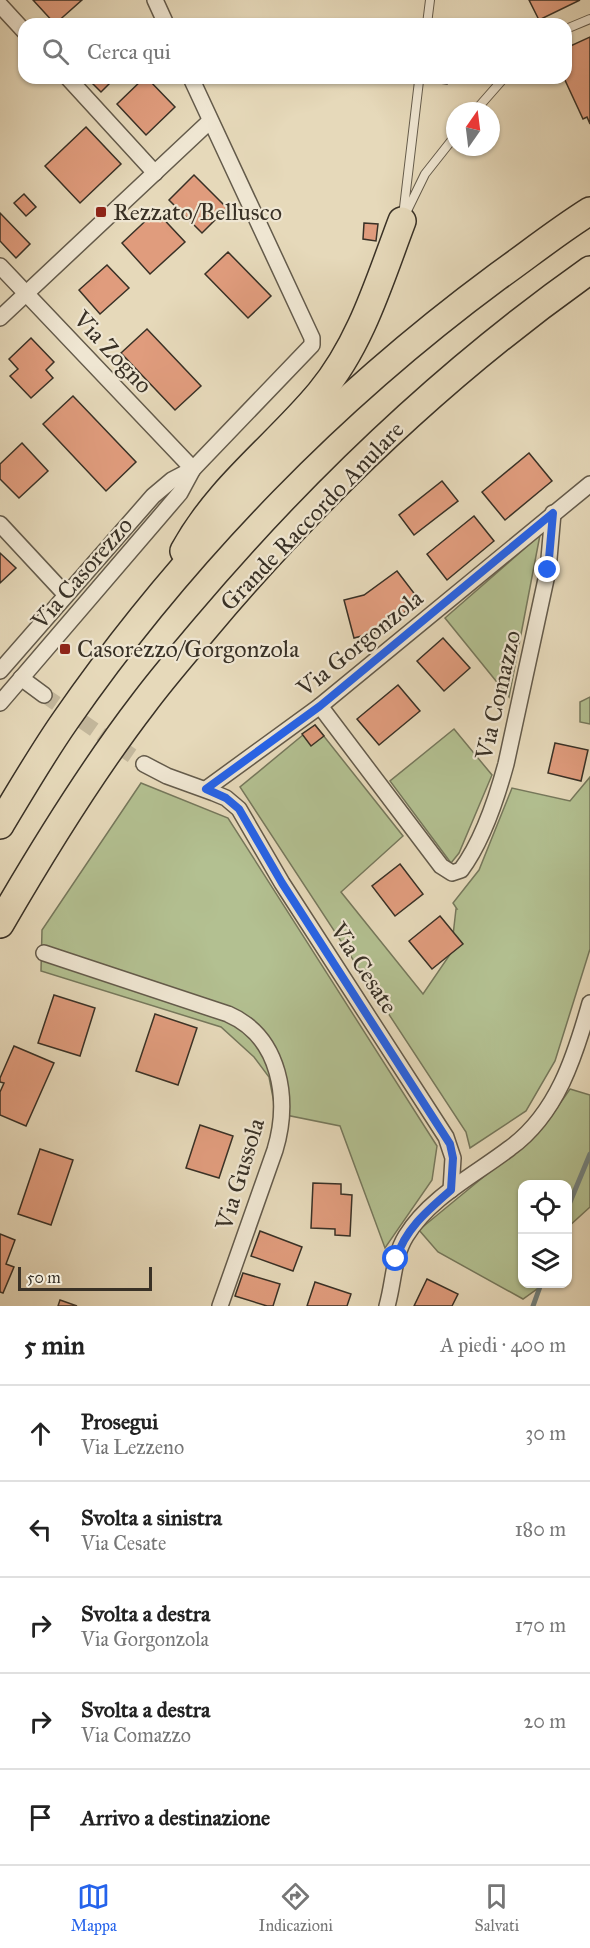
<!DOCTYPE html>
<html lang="it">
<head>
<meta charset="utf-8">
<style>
	body { margin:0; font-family:"IM FELL Great Primer",serif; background:#f2f2f2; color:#222 }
	.controls { position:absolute; right:18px; bottom:18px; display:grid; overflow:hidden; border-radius:12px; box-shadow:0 2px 4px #0004 }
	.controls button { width:54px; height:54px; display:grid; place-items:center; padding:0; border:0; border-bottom:2px solid #e0e0e0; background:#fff; color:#222; font:30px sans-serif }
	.compass { position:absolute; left:446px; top:102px; width:54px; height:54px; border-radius:50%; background:#fff; box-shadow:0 2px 4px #0004; rotate:14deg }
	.scale { position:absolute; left:18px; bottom:15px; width:134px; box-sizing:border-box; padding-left:6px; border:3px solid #393126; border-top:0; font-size:16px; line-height:21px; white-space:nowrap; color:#393126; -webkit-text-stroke:4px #efe6d2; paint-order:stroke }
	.stop { position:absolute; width:18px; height:18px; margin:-14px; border:4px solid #2563eb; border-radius:50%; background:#fff }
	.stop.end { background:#2563eb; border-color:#fff; box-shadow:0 2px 6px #0008 }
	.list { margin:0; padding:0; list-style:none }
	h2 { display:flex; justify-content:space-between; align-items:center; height:78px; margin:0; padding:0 24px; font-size:26px }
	h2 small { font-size:20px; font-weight:400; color:#767676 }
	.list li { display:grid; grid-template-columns:39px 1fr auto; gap:18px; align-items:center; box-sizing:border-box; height:96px; padding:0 24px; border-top:2px solid #e0e0e0 }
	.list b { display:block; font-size:22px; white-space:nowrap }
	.list p { margin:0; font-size:20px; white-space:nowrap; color:#767676 }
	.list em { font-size:20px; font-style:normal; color:#767676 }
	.icon { flex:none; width:33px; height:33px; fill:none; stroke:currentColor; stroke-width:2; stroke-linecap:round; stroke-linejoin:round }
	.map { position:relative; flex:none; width:590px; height:1306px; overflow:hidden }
	.search { position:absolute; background:#fff; box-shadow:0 2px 4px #0004; left:18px; right:18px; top:18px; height:66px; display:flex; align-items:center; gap:15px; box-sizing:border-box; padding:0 21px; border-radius:18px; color:#767676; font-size:22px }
	.sheet { height:558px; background:#fff }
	nav { display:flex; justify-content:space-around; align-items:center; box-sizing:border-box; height:84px; border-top:2px solid #e0e0e0; background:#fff; font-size:16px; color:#767676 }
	nav a { display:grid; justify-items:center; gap:3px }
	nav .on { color:#2563eb }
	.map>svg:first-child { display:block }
	.green { fill:#b3c091; stroke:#76785c; stroke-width:1.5 }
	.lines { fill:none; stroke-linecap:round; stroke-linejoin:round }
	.stream { stroke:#73827f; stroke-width:5 }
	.building { fill:#e09c7d; stroke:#393126; stroke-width:1.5 }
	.street-tunnel { stroke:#c3b79c; stroke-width:15; stroke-dasharray:15 8; stroke-linecap:butt }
	.lane-casing { stroke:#645b4b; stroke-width:10 }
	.street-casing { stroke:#645b4b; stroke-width:18 }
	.highway-casing { stroke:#393126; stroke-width:30 }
	.lane { stroke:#efe6d2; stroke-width:8 }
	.street { stroke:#efe6d2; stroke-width:15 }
	.highway { stroke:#e6d9ba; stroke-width:27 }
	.route { stroke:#2563eb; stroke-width:8 }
	.poi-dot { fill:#8f2418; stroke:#efe6d2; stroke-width:2 }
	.labels { text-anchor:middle; stroke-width:4.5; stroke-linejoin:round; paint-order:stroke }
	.poi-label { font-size:24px; fill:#393126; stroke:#efe6d2; text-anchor:start }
	.street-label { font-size:24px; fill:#393126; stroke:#efe6d2 }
</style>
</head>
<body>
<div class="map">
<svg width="590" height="1306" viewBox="0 0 590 1306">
	<rect width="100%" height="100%" fill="#e6d9ba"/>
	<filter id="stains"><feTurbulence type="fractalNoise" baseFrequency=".00333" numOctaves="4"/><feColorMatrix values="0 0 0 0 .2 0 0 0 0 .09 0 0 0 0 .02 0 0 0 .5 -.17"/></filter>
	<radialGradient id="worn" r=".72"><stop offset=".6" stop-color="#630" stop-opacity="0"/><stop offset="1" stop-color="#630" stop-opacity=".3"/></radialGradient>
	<g class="green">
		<path d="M 540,535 L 509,697 L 445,618 Z"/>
		<path d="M 590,697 L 590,724 L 580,722 L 580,702 Z"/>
		<path d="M 315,725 L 403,836 L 341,892 L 423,994 L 451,953 L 456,909 L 457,909 L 453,903 L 479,870 L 512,788 L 570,801 L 590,777 L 590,949 L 555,1061 L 526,1111 L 470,1148 L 466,1132 L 240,787 Z"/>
		<path d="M 454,729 L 492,775 L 459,853 L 451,863 L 390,781 Z"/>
		<path d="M 141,783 L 228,818 L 437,1146 L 432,1180 L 385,1248 L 340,1126 L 276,1113 L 269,1077 L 254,1057 L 221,1027 L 41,971 L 42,930 Z"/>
		<path d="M 570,1089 L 590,1095 L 590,1207 L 568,1227 L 568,1184 L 522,1184 L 522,1284 L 544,1284 L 523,1299 L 438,1252 L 419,1230 L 532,1137 L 552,1115 Z"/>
	</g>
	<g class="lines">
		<g class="stream">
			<path d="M 568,1207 L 590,1154"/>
			<path d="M 533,1306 L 541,1284"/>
		</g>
	</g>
	<g class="building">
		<path d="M 33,0 L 82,0 L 55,24 Z"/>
		<path d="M 529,0 L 580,0 L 539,20 Z"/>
		<path d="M 590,37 L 590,124 L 587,117 L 583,119 L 564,78 L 566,78 L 566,48 Z"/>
		<path d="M 87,78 L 115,78 L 101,92 Z"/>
		<path d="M 144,78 L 147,78 L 175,107 L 146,135 L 117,104 Z"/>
		<path d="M 398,78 L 447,78 L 447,84 Z"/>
		<path d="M 86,127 L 121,164 L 80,203 L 45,166 Z"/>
		<path d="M 194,175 L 227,208 L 202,233 L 169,200 Z"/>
		<path d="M 24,194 L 36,207 L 26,216 L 14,203 Z"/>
		<path d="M 156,211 L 185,242 L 150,274 L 122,243 Z"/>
		<path d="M 0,213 L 30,244 L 16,258 L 0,241 Z"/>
		<path d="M 364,223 L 378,224 L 376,241 L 363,239 Z"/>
		<path d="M 228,252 L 271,296 L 248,318 L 205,274 Z"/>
		<path d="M 107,265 L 129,288 L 100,314 L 79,290 Z"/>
		<path d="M 147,329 L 201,386 L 175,410 L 121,353 Z"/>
		<path d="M 31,338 L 54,362 L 46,370 L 53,378 L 31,398 L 10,376 L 18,369 L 9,359 Z"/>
		<path d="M 73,396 L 136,462 L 106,491 L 43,424 Z"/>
		<path d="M 22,443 L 48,471 L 19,498 L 0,479 L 0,464 Z"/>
		<path d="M 529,453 L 552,481 L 505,520 L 482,492 Z"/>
		<path d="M 442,481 L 458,501 L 414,535 L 399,515 Z"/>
		<path d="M 474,516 L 494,541 L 447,580 L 427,554 Z"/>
		<path d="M 0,553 L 16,568 L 0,583 Z"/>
		<path d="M 397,571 L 420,601 L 377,632 L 354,638 L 344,600 L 364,595 Z"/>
		<path d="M 443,638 L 470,668 L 444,691 L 417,661 Z"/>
		<path d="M 398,685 L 420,711 L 379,745 L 357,719 Z"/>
		<path d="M 315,725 L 324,736 L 311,746 L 302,734 Z"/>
		<path d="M 555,743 L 588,750 L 581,781 L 548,773 Z"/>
		<path d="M 400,864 L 423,894 L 395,916 L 372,886 Z"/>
		<path d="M 440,916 L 463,944 L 432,969 L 409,941 Z"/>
		<path d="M 54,995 L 95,1008 L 80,1056 L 38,1043 Z"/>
		<path d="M 155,1014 L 197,1028 L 178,1085 L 136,1071 Z"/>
		<path d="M 14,1046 L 54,1063 L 26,1126 L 0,1115 L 0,1092 L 4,1083 L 0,1082 L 0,1078 Z"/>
		<path d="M 200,1125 L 233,1136 L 219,1178 L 186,1168 Z"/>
		<path d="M 40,1149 L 73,1160 L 51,1225 L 18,1214 Z"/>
		<path d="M 313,1183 L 341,1184 L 341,1194 L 352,1195 L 350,1236 L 335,1235 L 335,1229 L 311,1228 Z"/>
		<path d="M 260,1231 L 302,1247 L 293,1271 L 251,1256 Z"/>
		<path d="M 0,1234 L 15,1240 L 6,1264 L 14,1267 L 3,1293 L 0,1292 Z"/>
		<path d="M 243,1273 L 280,1284 L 273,1306 L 267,1306 L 235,1296 Z"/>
		<path d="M 427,1279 L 458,1294 L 452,1306 L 414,1306 Z"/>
		<path d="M 315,1282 L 351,1294 L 347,1306 L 307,1306 Z"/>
		<path d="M 60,1300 L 77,1306 L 58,1306 Z"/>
	</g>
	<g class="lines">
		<path class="street-tunnel" d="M 44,695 L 144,764"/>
		<g class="lane-casing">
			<g id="lane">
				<path d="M 427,24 L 430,0"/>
				<path d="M 566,29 L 590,19"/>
				<path d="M 475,111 L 504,78"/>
				<path d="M 405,215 L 425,174 L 455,136"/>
				<path d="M 403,216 L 419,81"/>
			</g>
		</g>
		<g class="street-casing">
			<g id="street">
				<path d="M 155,0 L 166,24"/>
				<path d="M 0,5 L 24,31"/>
				<path d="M 68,78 L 155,173"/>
				<path d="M 0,266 L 193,469"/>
				<path d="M 0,318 L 210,121"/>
				<path d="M 0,524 L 66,595"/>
				<path d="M 0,671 L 153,496 L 172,480 L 193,469"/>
				<path d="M 21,678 L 44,695"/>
				<path d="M 0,703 L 180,493 L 193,469 L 312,345 L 312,338 L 191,78"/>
				<path d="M 320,706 L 441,866 L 452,873 L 461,870 C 482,842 497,797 506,764 L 548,570 L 553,513"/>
				<path d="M 144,764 L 167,776 L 214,793 L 226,798 L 239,809 L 282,883 L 446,1137 L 453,1158 L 451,1190"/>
				<path d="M 206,789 L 320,706 L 590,484"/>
				<path d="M 44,953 L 228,1014 C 281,1037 290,1100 275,1150 L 220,1306"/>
				<path d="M 387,1306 C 394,1282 393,1257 406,1236 C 430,1197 475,1175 510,1148 C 557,1114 575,1056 590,1003"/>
			</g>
		</g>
		<g class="highway-casing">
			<g id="highway">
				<path d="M 184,551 C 219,487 275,447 320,393 C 361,344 380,279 402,221"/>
				<path d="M 0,825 C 21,790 42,754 65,721 C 182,552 332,399 497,277 C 528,255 558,231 590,211"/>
				<path d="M 0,924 C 44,848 90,773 143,704 C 163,677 185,652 206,627 C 319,493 447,371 590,270"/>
			</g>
		</g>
		<use href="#lane" class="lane"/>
		<use href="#street" class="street"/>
		<use href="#highway" class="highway"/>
	</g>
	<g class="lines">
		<path class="route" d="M 396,1259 C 405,1229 428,1210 451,1190 L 453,1158 L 450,1144 L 282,883 L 239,809 L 226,798 L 206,789 L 320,706 L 553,513 L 548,570"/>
	</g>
	<g class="poi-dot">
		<rect x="95" y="206" width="12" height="12" rx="3"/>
		<rect x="59" y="643" width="12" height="12" rx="3"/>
	</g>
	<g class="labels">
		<g class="poi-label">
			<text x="113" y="220">Rezzato/Bellusco</text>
			<text x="77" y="657">Casorezzo/Gorgonzola</text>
		</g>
		<g class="street-label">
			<text transform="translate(113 352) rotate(47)" y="8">Via Zogno</text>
			<text transform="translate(312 516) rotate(-46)" y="8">Grande Raccordo Anulare</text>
			<text transform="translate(82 573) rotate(-49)" y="8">Via Casorezzo</text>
			<text transform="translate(360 643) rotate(-39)" y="8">Via Gorgonzola</text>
			<text transform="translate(498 695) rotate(-77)" y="8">Via Comazzo</text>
			<text transform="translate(364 968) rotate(57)" y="8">Via Cesate</text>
			<text transform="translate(240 1174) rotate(-73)" y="8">Via Gussola</text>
		</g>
	</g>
	<rect width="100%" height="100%" filter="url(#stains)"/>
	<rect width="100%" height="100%" fill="url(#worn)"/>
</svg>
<div class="controls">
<button><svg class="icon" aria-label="locate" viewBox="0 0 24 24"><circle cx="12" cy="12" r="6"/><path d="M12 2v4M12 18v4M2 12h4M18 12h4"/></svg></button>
<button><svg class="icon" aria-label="layers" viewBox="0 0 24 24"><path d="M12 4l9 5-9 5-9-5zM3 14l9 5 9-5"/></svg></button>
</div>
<svg class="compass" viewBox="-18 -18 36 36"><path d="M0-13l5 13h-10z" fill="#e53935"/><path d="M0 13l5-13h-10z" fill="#767676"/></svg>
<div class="scale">50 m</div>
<div class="stop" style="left:396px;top:1259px"></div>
<div class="stop end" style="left:548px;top:570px"></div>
<div class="search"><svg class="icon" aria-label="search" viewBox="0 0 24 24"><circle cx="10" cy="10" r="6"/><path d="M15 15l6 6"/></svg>Cerca qui</div>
</div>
<section class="sheet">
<h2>5 min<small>A piedi · 400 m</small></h2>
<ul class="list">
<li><svg class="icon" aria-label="ahead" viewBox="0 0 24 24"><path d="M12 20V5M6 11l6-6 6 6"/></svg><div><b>Prosegui</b><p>Via Lezzeno</p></div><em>30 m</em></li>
<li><svg class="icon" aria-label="left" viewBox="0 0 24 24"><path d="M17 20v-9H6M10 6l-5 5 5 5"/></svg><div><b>Svolta a sinistra</b><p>Via Cesate</p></div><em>180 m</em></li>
<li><svg class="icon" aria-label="right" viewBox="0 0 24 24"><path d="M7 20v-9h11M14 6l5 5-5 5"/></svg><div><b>Svolta a destra</b><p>Via Gorgonzola</p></div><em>170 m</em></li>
<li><svg class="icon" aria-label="right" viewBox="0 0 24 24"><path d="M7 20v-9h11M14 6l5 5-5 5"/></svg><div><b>Svolta a destra</b><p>Via Comazzo</p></div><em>20 m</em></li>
<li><svg class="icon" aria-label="arrive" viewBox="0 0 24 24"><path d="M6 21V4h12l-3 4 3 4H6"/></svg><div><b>Arrivo a destinazione</b></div></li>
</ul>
</section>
<nav>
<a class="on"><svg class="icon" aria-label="map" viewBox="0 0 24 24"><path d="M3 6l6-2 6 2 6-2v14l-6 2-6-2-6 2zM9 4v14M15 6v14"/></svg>Mappa</a>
<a><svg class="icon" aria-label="directions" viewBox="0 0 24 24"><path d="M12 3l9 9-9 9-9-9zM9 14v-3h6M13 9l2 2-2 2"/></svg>Indicazioni</a>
<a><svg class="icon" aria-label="saved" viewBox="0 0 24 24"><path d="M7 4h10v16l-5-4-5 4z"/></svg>Salvati</a>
</nav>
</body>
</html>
